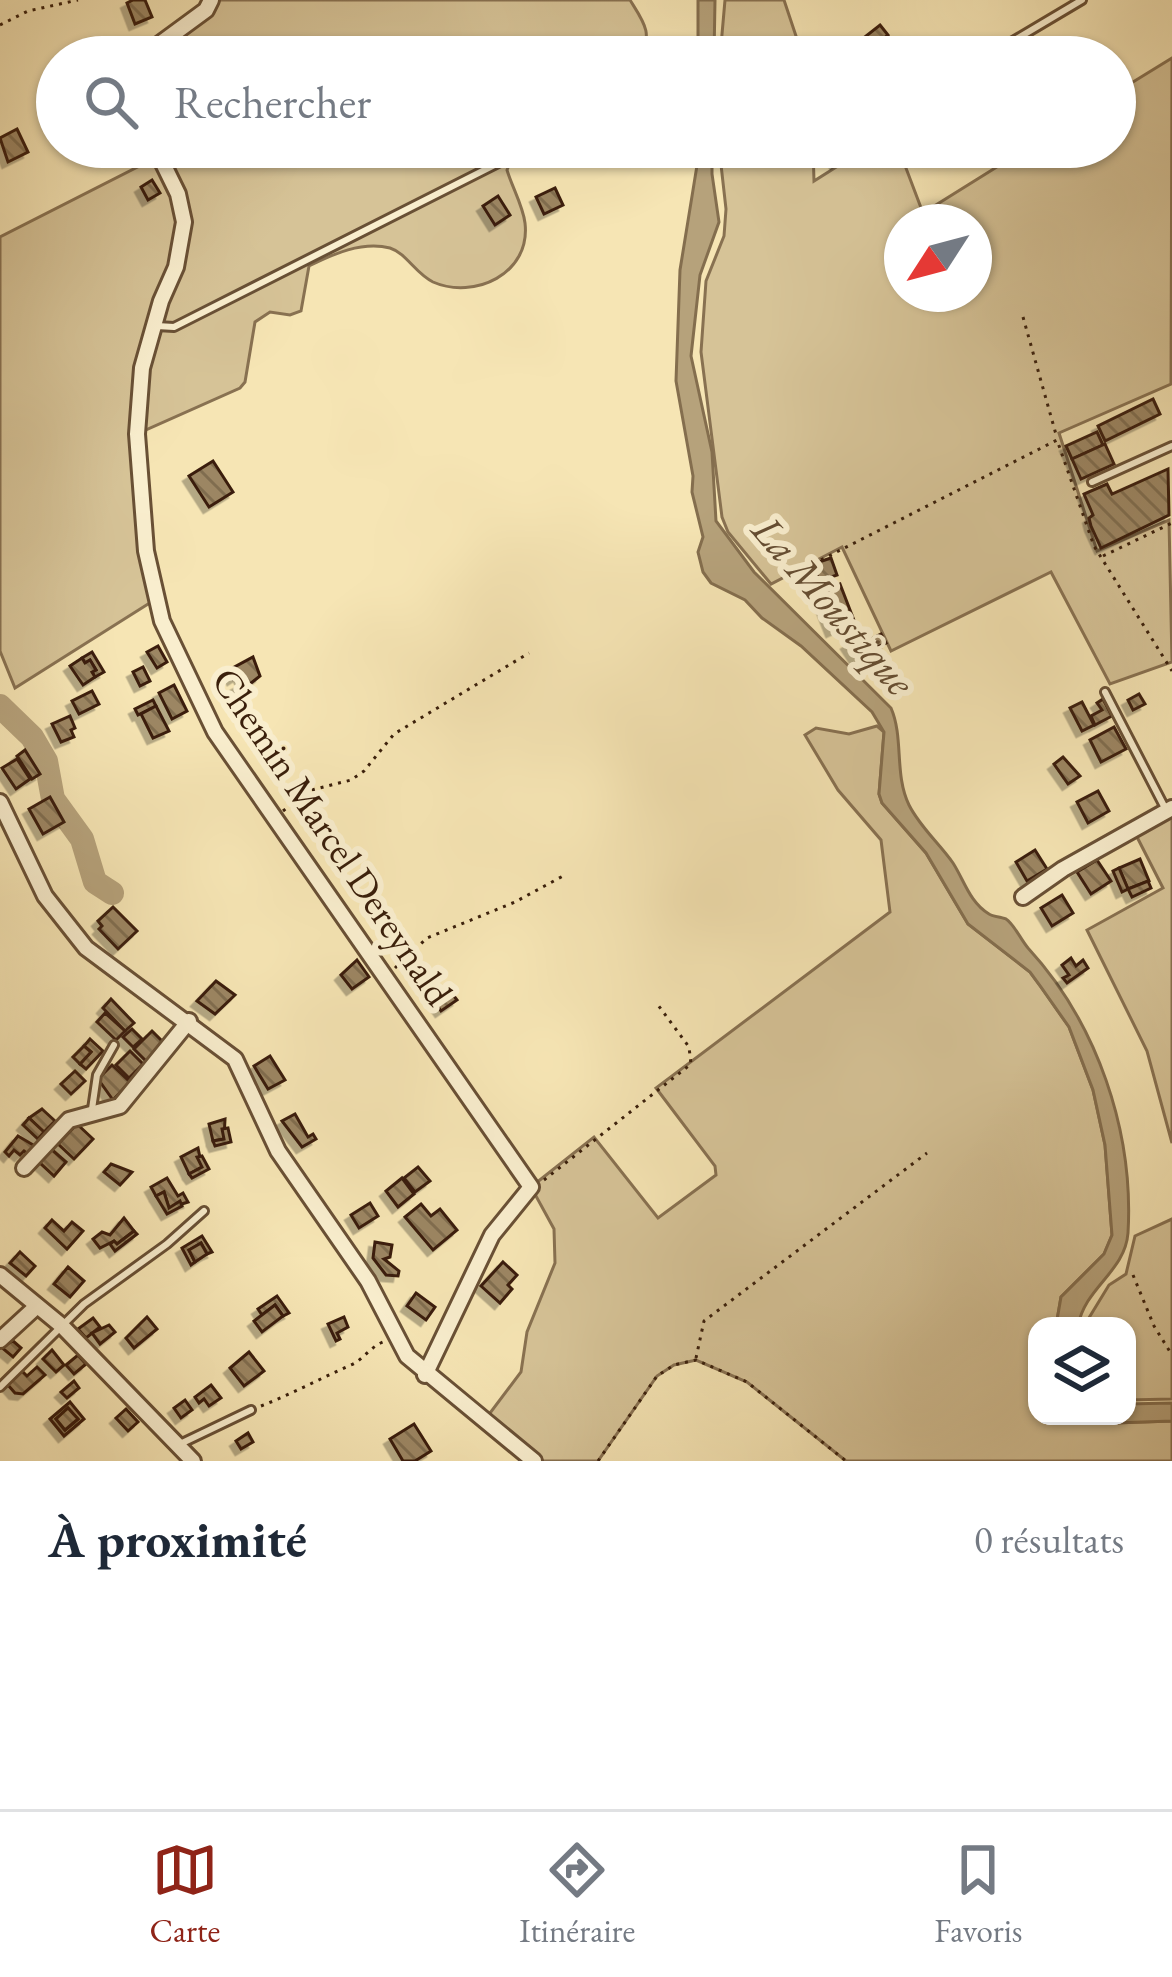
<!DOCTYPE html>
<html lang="fr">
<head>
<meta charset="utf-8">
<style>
	body { margin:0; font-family:"EB Garamond",serif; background:#f2f2f3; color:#1f2937 }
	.controls { position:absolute; right:36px; bottom:36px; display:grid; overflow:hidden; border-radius:24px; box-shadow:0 3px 9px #0004 }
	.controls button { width:108px; height:108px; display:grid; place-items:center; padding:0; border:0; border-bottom:3px solid #e0e1e3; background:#fff; color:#1f2937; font:60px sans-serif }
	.compass { position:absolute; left:884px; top:204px; width:108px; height:108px; border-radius:50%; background:#fff; box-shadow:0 3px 9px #0004; rotate:234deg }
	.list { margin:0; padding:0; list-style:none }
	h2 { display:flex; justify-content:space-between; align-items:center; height:156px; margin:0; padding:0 48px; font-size:51px }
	h2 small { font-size:39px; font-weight:400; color:#747a83 }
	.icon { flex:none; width:66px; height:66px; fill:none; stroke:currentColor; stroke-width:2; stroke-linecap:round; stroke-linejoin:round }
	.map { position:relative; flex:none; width:1172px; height:1461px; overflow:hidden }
	.search { position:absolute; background:#fff; box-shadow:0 3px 9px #0004; left:36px; right:36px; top:36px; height:132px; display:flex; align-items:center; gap:30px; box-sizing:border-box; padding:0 42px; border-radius:66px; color:#747a83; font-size:45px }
	.sheet { height:348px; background:#fff }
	nav { display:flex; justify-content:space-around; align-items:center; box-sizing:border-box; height:168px; border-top:3px solid #e0e1e3; background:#fff; font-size:33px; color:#747a83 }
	nav a { display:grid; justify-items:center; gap:6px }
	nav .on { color:#8f2418 }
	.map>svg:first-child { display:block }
	.grass { fill:#d6c397; stroke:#887151; stroke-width:3; fill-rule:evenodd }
	.water { fill:#b6a27b; stroke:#846e4e; stroke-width:3 }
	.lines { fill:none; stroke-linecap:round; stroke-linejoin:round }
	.river { stroke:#b6a27b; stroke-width:24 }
	.building { fill:url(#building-back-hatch); stroke:#3a1f0b; stroke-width:3; fill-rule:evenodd; filter:url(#shadow) }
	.lane-casing { stroke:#695035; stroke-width:12 }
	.street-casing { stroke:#695035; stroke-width:20 }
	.path { stroke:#3a1f0b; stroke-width:3; stroke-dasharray:3 6; stroke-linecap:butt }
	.lane { stroke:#f9eece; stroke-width:6 }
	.street { stroke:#f9eece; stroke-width:14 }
	.labels { text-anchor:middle; stroke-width:12; stroke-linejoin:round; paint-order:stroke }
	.street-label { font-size:39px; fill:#3a1f0b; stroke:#f9eece }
	.water-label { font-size:42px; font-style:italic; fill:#654d32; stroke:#f9eece }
</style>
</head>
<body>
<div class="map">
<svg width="1172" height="1461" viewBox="0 0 1172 1461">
	<defs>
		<pattern id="building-back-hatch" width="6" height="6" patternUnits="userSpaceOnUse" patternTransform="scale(3)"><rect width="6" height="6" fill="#9c8663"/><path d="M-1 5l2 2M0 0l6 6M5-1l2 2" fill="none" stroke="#806d50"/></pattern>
		<filter id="shadow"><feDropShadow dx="-5.5" dy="5.5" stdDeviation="0" flood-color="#0004"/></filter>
	</defs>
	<rect width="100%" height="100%" fill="#f6e5b4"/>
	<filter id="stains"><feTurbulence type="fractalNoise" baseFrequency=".00167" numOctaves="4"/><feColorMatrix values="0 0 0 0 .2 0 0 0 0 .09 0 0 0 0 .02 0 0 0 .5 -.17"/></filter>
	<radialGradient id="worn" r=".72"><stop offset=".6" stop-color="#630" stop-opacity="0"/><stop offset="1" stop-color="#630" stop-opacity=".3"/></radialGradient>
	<g class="grass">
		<path d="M 211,0 L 630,0 C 643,21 655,35 638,57 L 142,57 Z"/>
		<path d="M 725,0 L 784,0 L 803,57 L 720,57 Z"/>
		<path d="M 1172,58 L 1171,384 L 1059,433 L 1097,551 L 1169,520 L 1172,662 L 1110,684 L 1051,572 L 891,651 L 842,547 L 771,584 L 728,532 L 722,517 L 701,352 L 706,281 L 724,236 L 726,209 L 719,147 L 813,147 L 814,181 L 868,147 L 898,147 L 923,213 L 1029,147 L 1115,147 L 1115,93 ZM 902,222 L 974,222 L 974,294 L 902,294 Z"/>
		<path d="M 155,147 L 517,147 L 507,170 C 512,187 523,206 525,223 C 531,274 474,300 433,282 C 416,274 406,253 390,248 C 362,241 333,254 309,266 L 301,311 L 290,315 L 270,312 L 255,322 L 245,382 L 240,388 L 137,434 L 156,599 L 15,688 L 0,651 L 0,237 L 159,156 Z"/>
		<path d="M 877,726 L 884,732 L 879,794 L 882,803 L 926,853 L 968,924 L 1030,972 L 1041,987 L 1069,1027 L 1093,1090 L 1105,1145 L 1112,1235 L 1104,1254 L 1061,1297 L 1056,1326 L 1037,1326 L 1037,1416 L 1073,1416 L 1114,1423 L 1172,1421 L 1172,1461 L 846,1461 L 747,1382 L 696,1360 L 674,1365 L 657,1376 L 598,1461 L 534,1461 L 484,1421 L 521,1372 L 527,1332 L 555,1263 L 554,1229 L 531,1187 L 594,1137 L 658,1218 L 716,1175 L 715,1166 L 656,1088 L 890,912 L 881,840 L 838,790 L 805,735 L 816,728 L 849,734 Z"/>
		<path d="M 1172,812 L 1172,1143 L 1147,1051 L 1087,930 L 1163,888 L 1135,833 Z"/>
		<path d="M 1172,1219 L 1172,1399 L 1127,1400 L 1127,1326 L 1084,1326 L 1109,1285 L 1126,1274 L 1135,1236 Z"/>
	</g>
	<g class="water">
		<path d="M 698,0 L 715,0 L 714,57 L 698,57 Z"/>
		<path d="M 700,147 L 712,147 L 712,174 L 719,222 L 700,275 L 691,356 L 712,452 L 716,521 L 754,572 L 891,708 C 904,738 894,774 909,805 C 920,827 939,843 953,863 C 964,880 970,903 989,914 C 991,916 1005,918 1006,919 C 1014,924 1021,940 1028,948 C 1097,1023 1134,1131 1128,1233 C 1125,1272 1085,1287 1078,1326 L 1056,1326 L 1061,1297 L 1104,1254 L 1112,1235 L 1105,1145 L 1093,1090 L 1069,1027 L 1041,987 L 1030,972 L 968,924 L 926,853 L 882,803 L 879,794 L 884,732 L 872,712 L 801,646 L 762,618 L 745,600 L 711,583 L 703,572 L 698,552 L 703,537 L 692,492 L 693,476 L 676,381 L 680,270 Z"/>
		<path d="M 1172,1403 L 1172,1421 L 1114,1423 L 1073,1416 L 1127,1416 L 1127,1404 Z"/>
	</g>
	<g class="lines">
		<path class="river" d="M 0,706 L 32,737 L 46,761 L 53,799 L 82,839 L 95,882 L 112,893"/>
	</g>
	<g class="building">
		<path d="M 133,0 L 145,0 L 152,17 L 135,24 L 127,3 Z"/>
		<path d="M 880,25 L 888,35 L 869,50 L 861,40 Z"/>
		<path d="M 17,129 L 28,152 L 8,162 L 0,138 Z"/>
		<path d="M 839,147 L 862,147 L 836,163 L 829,153 Z"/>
		<path d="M 152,180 L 160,193 L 148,200 L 141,187 Z"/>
		<path d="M 555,188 L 563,205 L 544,214 L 536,197 Z"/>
		<path d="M 498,196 L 510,215 L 495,225 L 483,206 Z"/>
		<path d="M 1153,399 L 1160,414 L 1105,441 L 1098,426 Z"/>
		<path d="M 1097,432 L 1103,445 L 1072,459 L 1066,446 Z"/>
		<path d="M 1105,444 L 1114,464 L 1081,479 L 1072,459 Z"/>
		<path d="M 213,461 L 233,492 L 209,507 L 189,476 Z"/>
		<path d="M 1168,469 L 1169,515 L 1101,548 L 1091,526 L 1089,518 L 1093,515 L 1084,494 L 1107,484 L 1112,494 Z"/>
		<path d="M 831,558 L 837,575 L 819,581 L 813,564 Z"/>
		<path d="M 840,584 L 855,623 L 842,628 L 827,589 Z"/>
		<path d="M 833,604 L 841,627 L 832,631 L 823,608 Z"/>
		<path d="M 881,634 L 886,643 L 871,650 L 867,641 Z"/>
		<path d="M 858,637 L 867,651 L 856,658 L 847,644 Z"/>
		<path d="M 158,646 L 167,662 L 157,668 L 147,652 Z"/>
		<path d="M 92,652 L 104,672 L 95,677 L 92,672 L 96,670 L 90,660 L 85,663 L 82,658 Z"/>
		<path d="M 253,657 L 260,676 L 241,691 L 237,685 L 243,682 L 239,675 L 233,679 L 229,670 Z"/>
		<path d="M 82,658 L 85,663 L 90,660 L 96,670 L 92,672 L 95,677 L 83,685 L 70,666 Z"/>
		<path d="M 143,667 L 150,681 L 140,686 L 133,672 Z"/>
		<path d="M 174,685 L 187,711 L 172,719 L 159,693 Z"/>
		<path d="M 92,691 L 99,704 L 79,714 L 72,701 Z"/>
		<path d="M 1139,694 L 1145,704 L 1133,710 L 1128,700 Z"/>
		<path d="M 1103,699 L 1112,716 L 1095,725 L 1091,716 L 1102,710 L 1097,703 Z"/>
		<path d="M 153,700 L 156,706 L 138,715 L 135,709 Z"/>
		<path d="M 1082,702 L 1094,725 L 1082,731 L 1070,708 Z"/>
		<path d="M 156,706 L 169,731 L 153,738 L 141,714 Z"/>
		<path d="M 70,716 L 75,728 L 71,730 L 74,737 L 61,742 L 52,724 Z"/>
		<path d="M 1114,727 L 1126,749 L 1101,762 L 1090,740 Z"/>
		<path d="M 25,750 L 40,774 L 32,779 L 17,756 Z"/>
		<path d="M 1063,757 L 1080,776 L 1068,784 L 1054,764 Z"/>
		<path d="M 17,759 L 30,779 L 16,789 L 2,768 Z"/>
		<path d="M 1098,791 L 1109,811 L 1088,823 L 1077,802 Z"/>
		<path d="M 50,797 L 64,822 L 43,834 L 29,809 Z"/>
		<path d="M 1035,850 L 1047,869 L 1027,881 L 1016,862 Z"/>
		<path d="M 1140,859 L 1149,881 L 1128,889 L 1119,868 Z"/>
		<path d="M 1097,860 L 1111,881 L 1091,894 L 1077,872 Z"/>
		<path d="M 1119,868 L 1128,889 L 1122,892 L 1113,871 Z"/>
		<path d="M 1148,881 L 1151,888 L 1132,897 L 1128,889 Z"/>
		<path d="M 1062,895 L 1073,913 L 1052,926 L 1041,908 Z"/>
		<path d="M 113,907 L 137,931 L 118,949 L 99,929 L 102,926 L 98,921 Z"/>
		<path d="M 1071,958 L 1076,966 L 1083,960 L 1088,968 L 1067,983 L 1063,978 L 1069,975 L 1062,965 Z"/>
		<path d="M 357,960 L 369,977 L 352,989 L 341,975 Z"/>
		<path d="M 216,981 L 235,995 L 215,1014 L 197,1001 Z"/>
		<path d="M 447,987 L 457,1000 L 441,1011 L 432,998 Z"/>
		<path d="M 111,999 L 134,1023 L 125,1031 L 103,1008 Z"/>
		<path d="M 105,1013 L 125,1031 L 116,1040 L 97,1022 Z"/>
		<path d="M 132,1029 L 142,1039 L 133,1047 L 123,1037 Z"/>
		<path d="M 152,1031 L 162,1041 L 148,1063 L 134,1049 Z"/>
		<path d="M 90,1039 L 103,1051 L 86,1069 L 80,1064 L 91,1052 L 84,1046 Z"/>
		<path d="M 84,1046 L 91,1052 L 80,1064 L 73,1057 Z"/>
		<path d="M 130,1051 L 143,1064 L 129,1078 L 116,1065 Z"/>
		<path d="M 270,1056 L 285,1080 L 268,1089 L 254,1066 Z"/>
		<path d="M 112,1065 L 130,1082 L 113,1100 L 98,1079 Z"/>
		<path d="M 75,1071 L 85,1081 L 71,1094 L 61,1084 Z"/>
		<path d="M 42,1109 L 55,1121 L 44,1132 L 29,1118 Z"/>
		<path d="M 295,1114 L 308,1137 L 313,1134 L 316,1139 L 302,1147 L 282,1121 Z"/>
		<path d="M 29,1118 L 44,1132 L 38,1139 L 23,1125 Z"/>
		<path d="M 225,1119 L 224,1139 L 213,1141 L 209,1124 Z"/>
		<path d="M 77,1124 L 93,1139 L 74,1159 L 58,1144 Z"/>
		<path d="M 228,1128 L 231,1142 L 215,1146 L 213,1141 L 224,1139 L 222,1129 Z"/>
		<path d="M 18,1136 L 35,1146 L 28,1154 L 24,1151 L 20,1155 L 14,1150 L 9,1156 L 5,1152 Z"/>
		<path d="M 50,1148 L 66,1162 L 54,1176 L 39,1162 Z"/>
		<path d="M 198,1148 L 202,1167 L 189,1174 L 181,1157 Z"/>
		<path d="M 202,1156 L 209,1169 L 192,1178 L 189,1174 L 202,1167 L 197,1157 Z"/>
		<path d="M 111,1164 L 132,1172 L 120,1185 L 104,1172 Z"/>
		<path d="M 418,1167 L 430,1181 L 415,1192 L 404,1178 Z"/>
		<path d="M 167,1178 L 178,1196 L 183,1193 L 188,1202 L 169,1208 L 164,1192 L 156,1196 L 151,1187 Z"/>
		<path d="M 402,1178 L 414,1194 L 398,1207 L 386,1191 Z"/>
		<path d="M 164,1192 L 169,1208 L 180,1201 L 182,1206 L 167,1214 L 156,1196 Z"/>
		<path d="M 370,1203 L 378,1216 L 359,1228 L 351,1215 Z"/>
		<path d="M 421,1204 L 431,1216 L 440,1209 L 457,1230 L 433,1250 L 405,1217 Z"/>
		<path d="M 124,1218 L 134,1231 L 117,1244 L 114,1241 L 100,1248 L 93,1239 L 102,1232 L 110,1235 Z"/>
		<path d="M 52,1220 L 64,1231 L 72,1222 L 83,1231 L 67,1249 L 45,1228 Z"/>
		<path d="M 134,1231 L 137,1234 L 115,1251 L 110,1244 L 114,1241 L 117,1244 Z"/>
		<path d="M 202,1236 L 212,1252 L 207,1254 L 201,1243 L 189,1250 L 195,1262 L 191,1265 L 182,1248 Z"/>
		<path d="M 375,1242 L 392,1245 L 390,1257 L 384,1259 L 399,1271 L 398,1276 L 386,1275 L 373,1258 Z"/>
		<path d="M 201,1243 L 207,1254 L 195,1262 L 189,1250 Z"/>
		<path d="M 20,1252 L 35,1266 L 26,1276 L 10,1263 Z"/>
		<path d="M 503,1262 L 517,1275 L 508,1285 L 512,1289 L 500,1303 L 481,1286 Z"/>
		<path d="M 68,1267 L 84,1281 L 70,1297 L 54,1284 Z"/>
		<path d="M 416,1293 L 435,1307 L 426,1320 L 407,1306 Z"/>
		<path d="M 277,1296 L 289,1313 L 283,1316 L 275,1305 L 262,1315 L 258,1309 Z"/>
		<path d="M 275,1305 L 283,1316 L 262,1332 L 254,1321 Z"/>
		<path d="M 147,1317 L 157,1329 L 134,1348 L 126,1338 Z"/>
		<path d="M 344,1317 L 348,1327 L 337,1333 L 340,1339 L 336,1341 L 328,1324 Z"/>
		<path d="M 93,1318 L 100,1327 L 86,1338 L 78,1329 Z"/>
		<path d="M 109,1325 L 115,1332 L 100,1344 L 92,1333 Z"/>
		<path d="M 13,1341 L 21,1348 L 13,1357 L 1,1347 Z"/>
		<path d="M 52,1350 L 64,1365 L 56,1372 L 43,1359 Z"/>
		<path d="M 249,1352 L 264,1371 L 244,1386 L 230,1368 Z"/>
		<path d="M 78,1355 L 86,1364 L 74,1374 L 66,1365 Z"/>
		<path d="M 37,1367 L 45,1375 L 23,1394 L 15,1393 L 7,1384 L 22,1371 L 27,1376 Z"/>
		<path d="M 74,1381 L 79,1388 L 67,1398 L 61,1392 Z"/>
		<path d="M 211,1385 L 221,1398 L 209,1406 L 204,1399 L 199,1403 L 195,1397 Z"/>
		<path d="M 185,1400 L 192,1410 L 181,1418 L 174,1408 Z"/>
		<path d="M 70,1402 L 84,1419 L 64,1436 L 50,1419 ZM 68,1408 L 78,1419 L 65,1430 L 56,1419 Z"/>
		<path d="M 68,1408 L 78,1419 L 65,1430 L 56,1419 Z"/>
		<path d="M 126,1409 L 138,1422 L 128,1431 L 116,1418 Z"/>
		<path d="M 414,1424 L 431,1451 L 415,1461 L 403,1461 L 390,1439 Z"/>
		<path d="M 248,1433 L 253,1442 L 241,1449 L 236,1441 Z"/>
	</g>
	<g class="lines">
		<g class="lane-casing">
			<g id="lane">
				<path d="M 986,57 L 1082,0"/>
				<path d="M 157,326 L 174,327 L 530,147"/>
				<path d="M 1092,482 L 1172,446"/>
				<path d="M 1105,692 L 1165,808"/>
				<path d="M 92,1109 L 97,1075 L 114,1045"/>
				<path d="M 0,1387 L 84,1304 L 167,1244 L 204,1211"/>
				<path d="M 178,1445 L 251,1410"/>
			</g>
		</g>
		<g class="street-casing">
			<g id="street">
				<path d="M 142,57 L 206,10 L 211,0"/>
				<path d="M 155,147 L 178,194 L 184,222 L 176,267 L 161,301 L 142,368 L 137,434 L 146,551 L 162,621 L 215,732 L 531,1187 L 492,1235 L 425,1375"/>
				<path d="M 0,802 L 45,896 L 86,948 L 235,1059 L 278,1151 L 368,1281 L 407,1356 L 534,1461"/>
				<path d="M 1023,897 L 1063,869 L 1172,808"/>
				<path d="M 24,1168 L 69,1120 L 120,1106 L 189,1021"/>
				<path d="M 0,1275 L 62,1326 L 193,1461"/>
				<path d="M 0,1340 L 37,1306"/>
			</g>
		</g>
		<g class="path">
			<path d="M 0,25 L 28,11 L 78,0"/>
			<path d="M 1023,317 L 1057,438"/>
			<path d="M 1103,556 L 1172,523"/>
			<path d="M 813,564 L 1057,440 L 1094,546 L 1172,671"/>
			<path d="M 283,811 L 308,791 L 351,780 L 364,771 L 394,734 L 529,653"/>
			<path d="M 395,968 L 427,938 L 515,902 L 563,876"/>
			<path d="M 544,1180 L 691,1064 L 689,1047 L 658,1005"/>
			<path d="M 1133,1275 L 1154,1326 L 1172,1355"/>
			<path d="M 696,1358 L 704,1321 L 927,1153"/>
			<path d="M 261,1406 C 292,1394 321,1378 351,1365 C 363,1360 370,1347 383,1342"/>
			<path d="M 598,1461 L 657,1376 L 674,1365 L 696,1360 L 747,1382 L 846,1461"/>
		</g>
		<use href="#lane" class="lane"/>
		<use href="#street" class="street"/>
	</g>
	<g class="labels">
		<g class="street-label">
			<text transform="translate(333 836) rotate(56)" y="14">Chemin Marcel Dereynald</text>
		</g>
		<g class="water-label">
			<text transform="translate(834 605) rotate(49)" y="15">La Moustique</text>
		</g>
	</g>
	<rect width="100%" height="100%" filter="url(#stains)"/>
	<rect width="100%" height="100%" fill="url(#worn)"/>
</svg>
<div class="controls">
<button><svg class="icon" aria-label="layers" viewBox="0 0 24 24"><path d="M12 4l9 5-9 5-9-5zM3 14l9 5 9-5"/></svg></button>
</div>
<svg class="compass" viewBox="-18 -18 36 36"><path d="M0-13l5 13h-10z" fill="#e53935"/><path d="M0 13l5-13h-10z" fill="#747a83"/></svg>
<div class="search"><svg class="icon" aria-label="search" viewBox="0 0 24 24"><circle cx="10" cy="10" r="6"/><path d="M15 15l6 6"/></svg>Rechercher</div>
</div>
<section class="sheet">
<h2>À proximité<small>0 résultats</small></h2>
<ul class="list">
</ul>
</section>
<nav>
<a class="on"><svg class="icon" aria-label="map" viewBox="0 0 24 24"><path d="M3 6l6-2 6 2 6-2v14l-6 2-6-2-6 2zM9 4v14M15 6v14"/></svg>Carte</a>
<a><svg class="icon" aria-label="directions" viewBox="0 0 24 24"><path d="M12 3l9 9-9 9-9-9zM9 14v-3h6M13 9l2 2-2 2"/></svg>Itinéraire</a>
<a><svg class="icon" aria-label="saved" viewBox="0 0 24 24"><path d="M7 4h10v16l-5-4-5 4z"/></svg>Favoris</a>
</nav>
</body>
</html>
